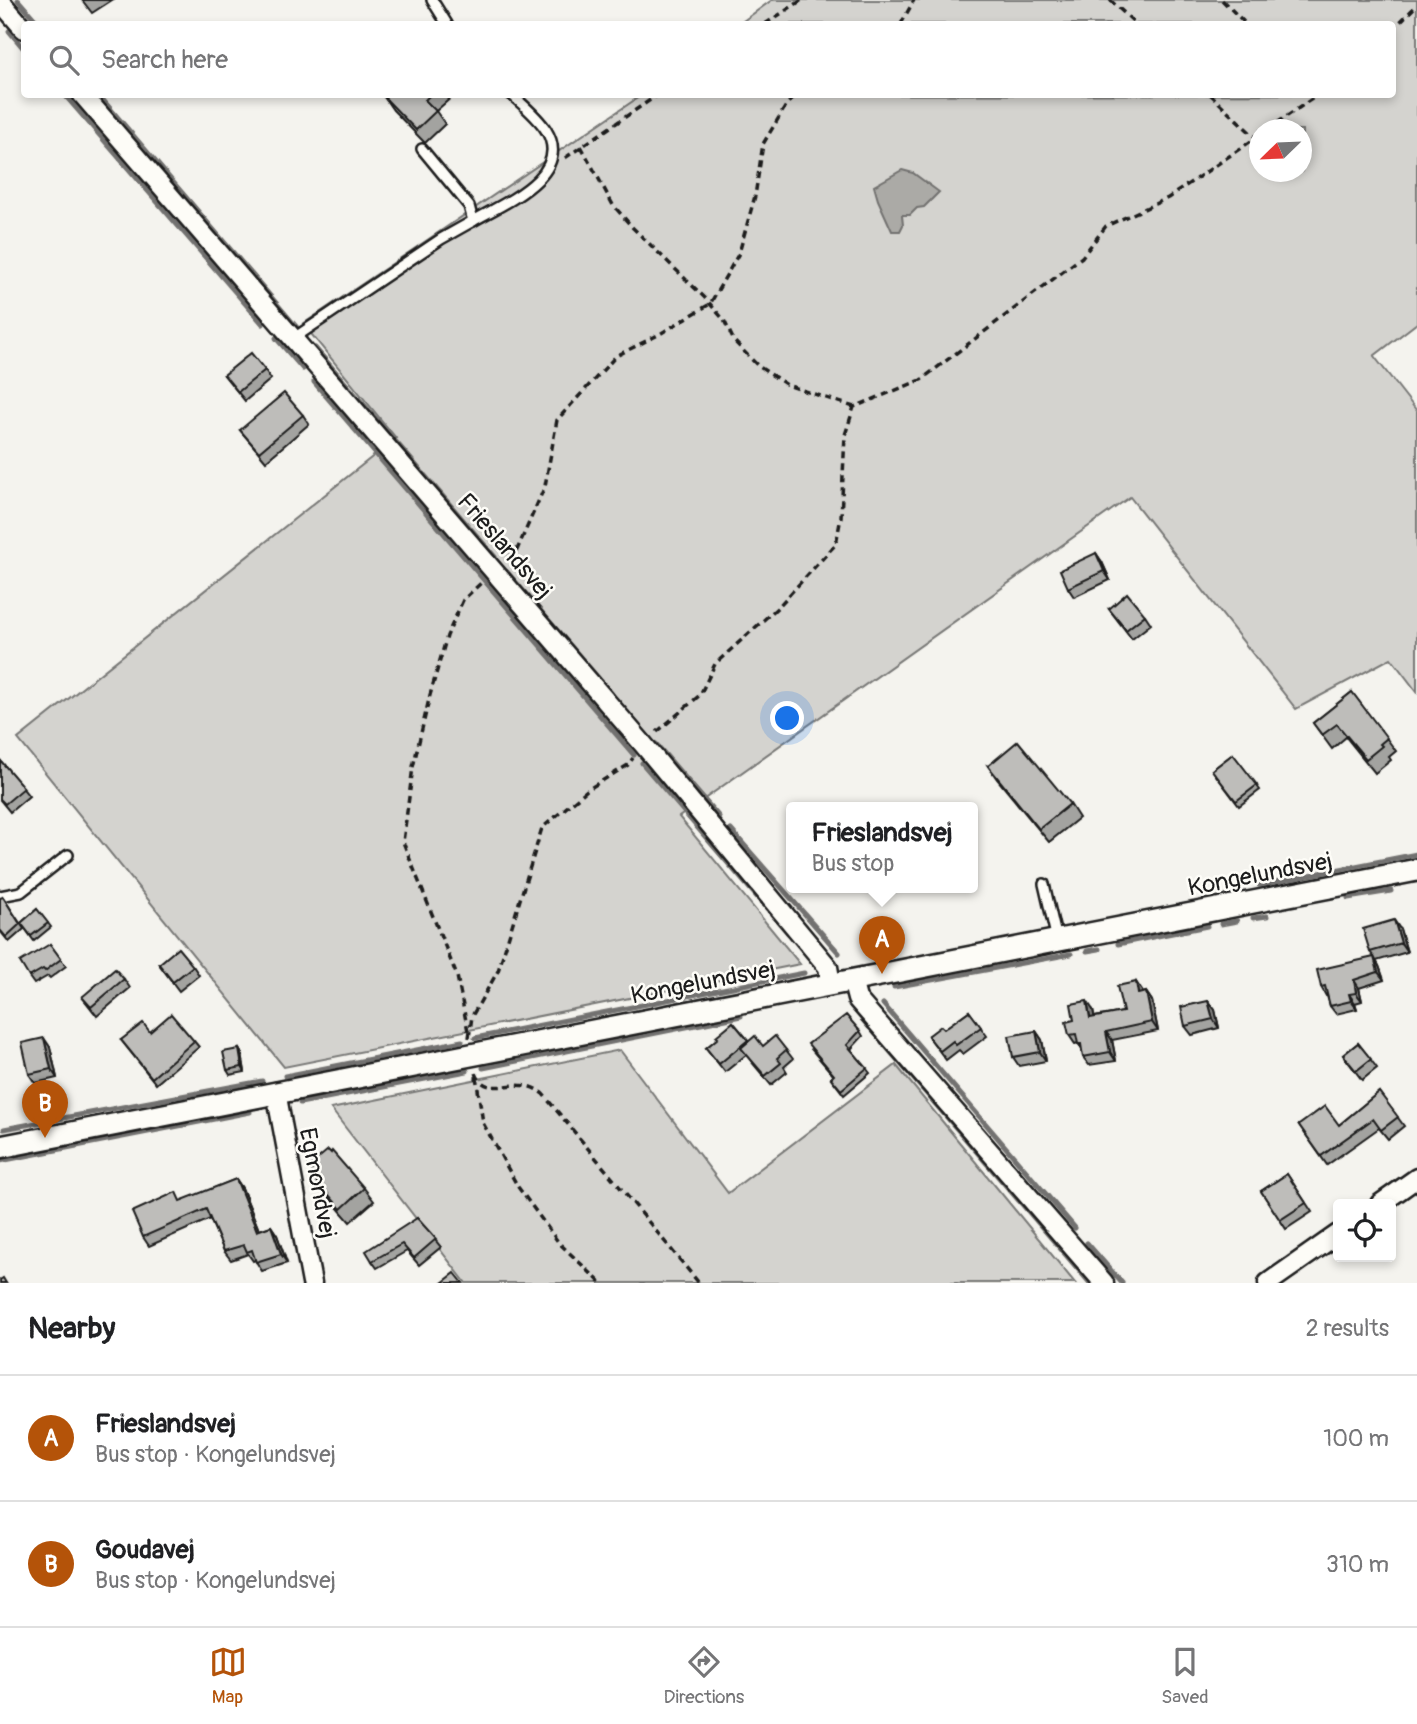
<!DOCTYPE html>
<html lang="en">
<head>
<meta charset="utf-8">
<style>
	body { margin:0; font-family:Pangolin,sans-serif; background:#f6f6f6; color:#202124 }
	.controls { position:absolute; right:21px; bottom:21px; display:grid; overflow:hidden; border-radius:7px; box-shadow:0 4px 10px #0003 }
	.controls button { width:63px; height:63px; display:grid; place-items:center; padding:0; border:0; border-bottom:2px solid #e0e0e0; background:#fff; color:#202124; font:35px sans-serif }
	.compass { position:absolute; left:1249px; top:119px; width:63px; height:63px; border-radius:50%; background:#fff; box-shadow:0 4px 10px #0003; rotate:247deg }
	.you { position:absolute; left:788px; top:719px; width:24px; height:24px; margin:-18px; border:5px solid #fff; border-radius:50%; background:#1a73e8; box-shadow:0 0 0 10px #1a73e833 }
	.badge { display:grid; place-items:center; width:46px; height:46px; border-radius:50%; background:#b45309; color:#fff; font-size:23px; font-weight:700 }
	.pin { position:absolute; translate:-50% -58px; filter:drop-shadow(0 2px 4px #0008) }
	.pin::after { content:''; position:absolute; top:37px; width:24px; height:21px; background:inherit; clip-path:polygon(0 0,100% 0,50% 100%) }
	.popup { position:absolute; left:786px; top:802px; width:192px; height:91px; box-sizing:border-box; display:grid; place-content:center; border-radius:7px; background:#fff; filter:drop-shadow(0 2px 5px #0005); font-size:23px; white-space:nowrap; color:#757577 }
	.popup b { font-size:26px; color:#202124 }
	.popup::after { content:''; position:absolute; left:50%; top:100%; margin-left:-14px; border:14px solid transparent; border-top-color:#fff }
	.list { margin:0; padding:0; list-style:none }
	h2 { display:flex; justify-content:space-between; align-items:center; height:91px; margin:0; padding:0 28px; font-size:30px }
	h2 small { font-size:23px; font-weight:400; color:#757577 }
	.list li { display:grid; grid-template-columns:46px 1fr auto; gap:21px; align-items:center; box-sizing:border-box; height:126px; padding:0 28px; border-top:2px solid #e0e0e0 }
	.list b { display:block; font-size:26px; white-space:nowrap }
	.list p { margin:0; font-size:23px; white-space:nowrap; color:#757577 }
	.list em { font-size:23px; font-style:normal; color:#757577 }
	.icon { flex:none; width:38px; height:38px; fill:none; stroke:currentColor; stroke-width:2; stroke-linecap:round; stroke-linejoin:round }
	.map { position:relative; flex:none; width:1417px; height:1283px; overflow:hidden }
	.search { position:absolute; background:#fff; box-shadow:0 4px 10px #0003; left:21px; right:21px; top:21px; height:77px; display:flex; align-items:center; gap:18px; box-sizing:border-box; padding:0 24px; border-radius:7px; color:#757577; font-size:26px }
	.sheet { height:343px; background:#fff }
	nav { display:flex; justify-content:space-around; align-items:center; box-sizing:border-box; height:98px; border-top:2px solid #e0e0e0; background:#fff; font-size:19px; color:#757577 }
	nav a { display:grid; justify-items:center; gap:4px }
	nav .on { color:#b45309 }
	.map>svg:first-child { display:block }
	.green { fill:#d4d3cf; stroke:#787876; stroke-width:2; fill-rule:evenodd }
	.water { fill:#abaaa6; stroke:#72716f; stroke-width:2 }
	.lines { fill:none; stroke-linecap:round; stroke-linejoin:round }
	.stream { stroke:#72716f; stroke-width:5 }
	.service-casing { stroke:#1c1c1c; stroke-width:14 }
	.minor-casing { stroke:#1c1c1c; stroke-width:23 }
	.tertiary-casing { stroke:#1c1c1c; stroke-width:26 }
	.path { stroke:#1c1c1c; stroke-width:3.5; stroke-dasharray:7 5; stroke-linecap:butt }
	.service { stroke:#fdfcf7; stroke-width:9 }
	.minor { stroke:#fdfcf7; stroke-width:18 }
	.tertiary { stroke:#fdfcf7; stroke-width:21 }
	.wall { fill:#a3a3a0; stroke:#1c1c1c; stroke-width:2 }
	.shaded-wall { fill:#858482; stroke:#1c1c1c; stroke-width:2 }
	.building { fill:#bebdba; stroke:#1c1c1c; stroke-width:2 }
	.labels { text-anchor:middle; stroke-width:5; stroke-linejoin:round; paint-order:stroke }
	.street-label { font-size:24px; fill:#1c1c1c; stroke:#fdfcf7 }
</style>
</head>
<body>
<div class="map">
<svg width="1417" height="1283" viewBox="0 0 1417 1283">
	<rect width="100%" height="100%" fill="#f4f3ee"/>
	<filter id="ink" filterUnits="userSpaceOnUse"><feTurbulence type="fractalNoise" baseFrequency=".0143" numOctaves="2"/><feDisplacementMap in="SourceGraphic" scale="14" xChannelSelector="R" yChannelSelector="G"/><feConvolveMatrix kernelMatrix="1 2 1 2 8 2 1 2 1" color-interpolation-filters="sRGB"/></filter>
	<g filter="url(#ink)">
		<g class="green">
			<path d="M 772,0 L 1417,0 L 1417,323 L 1374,356 L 1417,411 L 1417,692 L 1391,658 L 1296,709 L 1130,497 L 679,817 L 800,964 L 284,1067 L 18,739 L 396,438 L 303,324 L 642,95 L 1392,94 L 1392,24 L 739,24 ZM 1260,130 L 1302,130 L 1302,172 L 1260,172 Z"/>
			<path d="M 620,1050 L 728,1193 L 896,1065 L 1075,1283 L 466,1283 L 331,1109 Z"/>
		</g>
		<path class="water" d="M 902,170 L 913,173 L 939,192 L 924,207 L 917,208 L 910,215 L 902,215 L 903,225 L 900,231 L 892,231 L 878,200 L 874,186 Z"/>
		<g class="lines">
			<g class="stream">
				<path d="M 18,0 L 39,24"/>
				<path d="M 9,31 L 24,49"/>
				<path d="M 64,94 L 263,324"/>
				<path d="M 103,100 L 300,331"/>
				<path d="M 276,338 L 303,369"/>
				<path d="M 315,348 L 495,557"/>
				<path d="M 314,382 L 634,755"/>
				<path d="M 507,572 L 612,694"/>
				<path d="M 656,744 L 719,817"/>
				<path d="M 642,763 L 788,933"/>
				<path d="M 731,830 L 839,953"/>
				<path d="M 1259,885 L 1417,854"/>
				<path d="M 1348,898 L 1391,891"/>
				<path d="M 1253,918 L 1267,916"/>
				<path d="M 1221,924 L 1237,921"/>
				<path d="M 1118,944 L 1207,926"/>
				<path d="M 1087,951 L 1099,949"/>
				<path d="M 894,987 L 1071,954"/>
				<path d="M 883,1004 L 1075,1228"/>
				<path d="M 851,1006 L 869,1027"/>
				<path d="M 475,1038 L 804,973"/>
				<path d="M 882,1042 L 1090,1283"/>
				<path d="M 483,1068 L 741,1016"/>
				<path d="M 285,1076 L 462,1041"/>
				<path d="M 300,1103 L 467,1071"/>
				<path d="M 4,1129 L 262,1081"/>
				<path d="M 0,1161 L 250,1112"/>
				<path d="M 1087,1243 L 1122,1283"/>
			</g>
			<g class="service-casing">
				<g id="service">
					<path d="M 432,0 L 447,24"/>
					<path d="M 422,149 L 469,206 L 473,221 C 502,204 574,175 546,130 C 538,117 523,105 511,94"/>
					<path d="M 294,338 L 441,239 L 473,221"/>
					<path d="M 1044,884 L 1057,940"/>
					<path d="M 0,896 L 21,892 L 68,855"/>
				</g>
			</g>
			<g class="minor-casing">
				<g id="minor">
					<path d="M 0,1 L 24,29"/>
					<path d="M 82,94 L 643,744 L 828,967 L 831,984"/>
					<path d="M 852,980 L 857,999 L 1104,1283"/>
					<path d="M 276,1092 L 312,1283"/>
					<path d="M 1380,1204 L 1417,1178"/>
					<path d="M 1268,1283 L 1338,1234"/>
				</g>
			</g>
			<g class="tertiary-casing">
				<path id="tertiary" d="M 0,1147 L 1417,870"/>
			</g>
			<g class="path">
				<path d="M 1110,0 L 1136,24"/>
				<path d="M 1222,0 L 1246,24"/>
				<path d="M 765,24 L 802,0"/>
				<path d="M 901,24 L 914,0"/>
				<path d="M 1392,30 L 1417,5"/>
				<path d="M 1210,94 L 1255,137"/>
				<path d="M 1267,130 L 1319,94"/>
				<path d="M 581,146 L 613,205 L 633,228 L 705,298 L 724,320 L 734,341 L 758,366 L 787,385 L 854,407"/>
				<path d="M 565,158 L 659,94"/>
				<path d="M 507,559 L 517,550 L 545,486 L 557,420 L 616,356 L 658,335 L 710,304 L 739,253 L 755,196 L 763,144 L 787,104 L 797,94"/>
				<path d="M 657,732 L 700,695 L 715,664 L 778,607 L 836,544 L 841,517 L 845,435 L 854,407 L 921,380 L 1082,257 L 1106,226 L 1168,198 L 1260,135"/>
				<path d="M 468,1031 L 457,976 L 403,842 L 413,767 L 430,695 L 447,636 L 463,600 L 481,583"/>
				<path d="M 469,1038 L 472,1016 L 498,971 L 542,828 L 587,790 L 628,765 L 633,758"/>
				<path d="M 476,1073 C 487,1102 517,1072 543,1094 L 699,1283"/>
				<path d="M 476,1076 L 483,1123 L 518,1187 L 559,1243 L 601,1283"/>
			</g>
			<use href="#service" class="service"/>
			<use href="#minor" class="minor"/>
			<use href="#tertiary" class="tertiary"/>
		</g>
		<g class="wall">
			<path d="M 82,0 L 112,0 L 92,13 Z"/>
			<path d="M 386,94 L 452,94 L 453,96 L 436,111 L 445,124 L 425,143 L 393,110 L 384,97 Z"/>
			<path d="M 265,370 L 271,379 L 245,401 L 224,375 Z"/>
			<path d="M 303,415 L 309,424 L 266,461 L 240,430 Z"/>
			<path d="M 1096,553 L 1102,562 L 1110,580 L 1074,597 L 1068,588 Z"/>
			<path d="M 1109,609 L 1145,615 L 1151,624 L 1132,639 Z"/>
			<path d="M 1352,692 L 1396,751 L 1389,757 L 1391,760 L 1375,773 L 1346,737 L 1332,749 L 1313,723 Z"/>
			<path d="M 1233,754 L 1260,790 L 1239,806 L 1212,770 Z"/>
			<path d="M 0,760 L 29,796 L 10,812 L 0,800 Z"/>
			<path d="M 988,766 L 1070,804 L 1079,818 L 1049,842 L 997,779 Z"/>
			<path d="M 3,897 L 24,929 L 9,942 L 0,931 L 0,918 Z"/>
			<path d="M 37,909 L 51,927 L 34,941 L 21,923 Z"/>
			<path d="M 1400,929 L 1407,952 L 1376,961 L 1379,966 L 1384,980 L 1359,988 L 1362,1001 L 1355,1003 L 1357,1009 L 1336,1014 L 1330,1006 L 1327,996 L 1326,996 L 1321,987 L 1374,957 L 1370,952 Z"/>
			<path d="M 50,944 L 66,966 L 50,978 L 48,976 L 34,984 L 29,977 Z"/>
			<path d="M 159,964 L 193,966 L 199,975 L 179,991 Z"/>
			<path d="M 124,979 L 130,988 L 97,1016 L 82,997 Z"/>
			<path d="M 1136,982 L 1142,993 L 1146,992 L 1152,1001 L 1158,1031 L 1112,1040 L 1116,1061 L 1089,1065 L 1083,1057 L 1082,1050 L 1078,1043 L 1075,1044 L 1069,1035 L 1074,1020 L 1093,1010 L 1094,1017 L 1123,1012 Z"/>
			<path d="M 1208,1001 L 1215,1010 L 1219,1028 L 1192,1035 L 1185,1026 Z"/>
			<path d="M 969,1011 L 987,1036 L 963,1054 L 959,1050 L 946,1060 L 928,1036 L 944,1029 Z"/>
			<path d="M 733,1022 L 749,1041 L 763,1046 L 786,1050 L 793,1059 L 784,1067 L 787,1072 L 771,1085 L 746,1055 L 725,1072 L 706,1048 L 718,1038 Z"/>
			<path d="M 860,1031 L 863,1036 L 851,1049 L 870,1073 L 844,1095 L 831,1078 L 834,1076 L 811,1049 Z"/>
			<path d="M 1036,1031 L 1042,1040 L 1046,1061 L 1019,1066 L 1013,1057 Z"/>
			<path d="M 150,1032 L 194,1041 L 199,1047 L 156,1084 L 121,1040 Z"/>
			<path d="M 1358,1043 L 1377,1068 L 1362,1080 L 1343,1055 Z"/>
			<path d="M 50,1047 L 57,1078 L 35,1083 L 29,1074 Z"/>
			<path d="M 239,1049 L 242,1054 L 245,1072 L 230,1075 L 227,1070 Z"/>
			<path d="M 1379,1092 L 1404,1126 L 1388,1139 L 1379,1128 L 1327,1165 L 1299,1125 L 1339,1125 Z"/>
			<path d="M 309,1166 L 364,1188 L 374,1201 L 350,1222 L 323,1191 L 314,1178 L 316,1176 Z"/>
			<path d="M 1287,1174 L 1312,1212 L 1286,1229 L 1261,1191 Z"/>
			<path d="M 236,1179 L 242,1188 L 259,1230 L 271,1226 L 277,1235 L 287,1263 L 262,1271 L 255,1260 L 253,1261 L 248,1254 L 231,1260 L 224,1251 L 210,1219 L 149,1246 L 143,1237 L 182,1201 Z"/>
			<path d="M 417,1218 L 441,1247 L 419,1265 L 407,1251 L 377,1268 L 372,1261 Z"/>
		</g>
		<g class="shaded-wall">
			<path d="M 1096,553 L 1102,562 L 1110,580 L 1104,571 Z"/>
			<path d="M 1394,920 L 1400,929 L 1407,952 L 1401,943 Z"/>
			<path d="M 1374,957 L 1379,966 L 1384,980 L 1378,972 Z"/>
			<path d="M 1354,980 L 1359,988 L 1362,1001 L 1356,993 Z"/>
			<path d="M 1136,982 L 1142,991 L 1144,1002 L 1138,994 Z"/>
			<path d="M 1146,992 L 1152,1001 L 1158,1031 L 1152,1022 Z"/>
			<path d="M 1349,994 L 1355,1003 L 1357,1009 L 1351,1001 Z"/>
			<path d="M 1087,1001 L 1093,1010 L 1096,1026 L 1090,1018 Z"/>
			<path d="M 1208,1001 L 1215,1010 L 1219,1028 L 1213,1019 Z"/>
			<path d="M 1036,1031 L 1042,1040 L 1046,1061 L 1040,1052 Z"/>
			<path d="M 1106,1032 L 1112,1040 L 1116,1061 L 1110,1052 Z"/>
			<path d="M 44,1038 L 50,1047 L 57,1078 L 51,1069 Z"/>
			<path d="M 239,1049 L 242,1054 L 245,1072 L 242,1067 Z"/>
			<path d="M 236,1179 L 242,1188 L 263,1240 L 257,1231 Z"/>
			<path d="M 271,1226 L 277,1235 L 287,1263 L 281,1254 Z"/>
		</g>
		<g class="building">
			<path d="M 386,94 L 431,94 L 425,100 L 436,111 L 416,130 L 384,97 Z"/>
			<path d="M 251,353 L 265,370 L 238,392 L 224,375 Z"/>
			<path d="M 284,393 L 303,415 L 259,452 L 240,430 Z"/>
			<path d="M 1096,553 L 1104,571 L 1068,588 L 1060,570 Z"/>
			<path d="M 1127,593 L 1145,615 L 1126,630 L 1109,609 Z"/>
			<path d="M 1352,692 L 1387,738 L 1380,744 L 1382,746 L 1366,759 L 1337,724 L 1322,735 L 1313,723 Z"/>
			<path d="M 1018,741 L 1070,804 L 1039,829 L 988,766 Z"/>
			<path d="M 1233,754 L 1257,785 L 1236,801 L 1212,770 Z"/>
			<path d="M 0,760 L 24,788 L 5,804 L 0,799 Z"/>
			<path d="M 3,897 L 20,924 L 6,937 L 0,930 L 0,898 Z"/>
			<path d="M 37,909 L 48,923 L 31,936 L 21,923 Z"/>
			<path d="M 1394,920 L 1401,943 L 1370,952 L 1363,929 Z"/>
			<path d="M 50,944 L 61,959 L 45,971 L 43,969 L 29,977 L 20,962 Z"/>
			<path d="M 178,948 L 193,966 L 173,982 L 159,964 Z"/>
			<path d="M 1374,957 L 1378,972 L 1354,980 L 1356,993 L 1349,994 L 1351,1001 L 1330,1006 L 1325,986 L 1321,987 L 1317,970 Z"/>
			<path d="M 115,969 L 124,979 L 91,1007 L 82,997 Z"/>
			<path d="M 1136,982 L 1138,994 L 1146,992 L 1152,1022 L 1106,1032 L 1110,1052 L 1083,1057 L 1081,1044 L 1078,1044 L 1076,1034 L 1069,1035 L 1066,1022 L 1074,1020 L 1071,1004 L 1087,1001 L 1090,1018 L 1123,1012 L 1117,986 Z"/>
			<path d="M 1208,1001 L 1213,1019 L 1185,1026 L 1181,1007 Z"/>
			<path d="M 969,1011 L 981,1027 L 956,1045 L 953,1041 L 940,1051 L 928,1036 L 941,1026 L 944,1029 Z"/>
			<path d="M 171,1014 L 194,1041 L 152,1078 L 121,1040 L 143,1023 L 150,1032 Z"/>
			<path d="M 846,1015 L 860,1031 L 847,1045 L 867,1068 L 841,1090 L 831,1078 L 834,1075 L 808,1044 Z"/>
			<path d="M 733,1022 L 748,1040 L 719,1064 L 706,1048 L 718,1038 L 716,1036 Z"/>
			<path d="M 1036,1031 L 1040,1052 L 1013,1057 L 1009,1036 Z"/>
			<path d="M 755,1036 L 763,1046 L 775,1036 L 786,1050 L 777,1058 L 781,1063 L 765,1076 L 741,1048 Z"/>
			<path d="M 44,1038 L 51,1069 L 29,1074 L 22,1043 Z"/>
			<path d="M 1358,1043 L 1371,1059 L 1356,1071 L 1343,1055 Z"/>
			<path d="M 239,1049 L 242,1067 L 227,1070 L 223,1052 Z"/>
			<path d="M 1379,1092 L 1398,1117 L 1381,1130 L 1373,1119 L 1321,1156 L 1299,1125 L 1325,1106 L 1339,1125 Z"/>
			<path d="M 328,1150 L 331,1153 L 332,1151 L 364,1188 L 341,1209 L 314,1178 L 317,1175 L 309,1166 Z"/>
			<path d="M 1287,1174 L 1306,1203 L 1280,1220 L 1261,1191 Z"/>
			<path d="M 236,1179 L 257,1231 L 271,1226 L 281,1254 L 256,1262 L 252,1250 L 247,1252 L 244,1245 L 224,1251 L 206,1209 L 143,1237 L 132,1212 L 176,1192 L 180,1201 Z"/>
			<path d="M 417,1218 L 436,1239 L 414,1258 L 402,1244 L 372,1261 L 366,1251 Z"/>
			<path d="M 455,1273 L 463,1283 L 442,1283 Z"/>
			<path d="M 3,1278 L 6,1283 L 0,1283 L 0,1280 Z"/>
		</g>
	</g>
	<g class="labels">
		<g class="street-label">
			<text transform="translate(505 546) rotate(49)" y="8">Frieslandsvej</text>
			<text transform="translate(1260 874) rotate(-11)" y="8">Kongelundsvej</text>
			<text transform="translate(703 982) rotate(-11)" y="8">Kongelundsvej</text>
			<text transform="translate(318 1183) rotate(79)" y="8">Egmondvej</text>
		</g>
	</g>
</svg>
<div class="controls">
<button><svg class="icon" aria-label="locate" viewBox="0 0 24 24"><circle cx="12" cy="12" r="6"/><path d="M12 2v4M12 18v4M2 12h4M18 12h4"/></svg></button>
</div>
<svg class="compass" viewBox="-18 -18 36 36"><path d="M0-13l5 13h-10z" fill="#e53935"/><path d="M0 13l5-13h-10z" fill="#757577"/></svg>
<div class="you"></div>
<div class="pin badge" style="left:882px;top:974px">A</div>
<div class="popup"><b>Frieslandsvej</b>Bus stop</div>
<div class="pin badge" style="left:45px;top:1138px">B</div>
<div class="search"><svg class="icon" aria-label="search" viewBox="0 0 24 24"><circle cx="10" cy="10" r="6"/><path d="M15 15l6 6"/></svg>Search here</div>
</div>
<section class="sheet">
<h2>Nearby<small>2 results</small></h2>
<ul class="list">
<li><span class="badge">A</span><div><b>Frieslandsvej</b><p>Bus stop · Kongelundsvej</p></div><em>100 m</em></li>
<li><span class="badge">B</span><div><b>Goudavej</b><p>Bus stop · Kongelundsvej</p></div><em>310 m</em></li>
</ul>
</section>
<nav>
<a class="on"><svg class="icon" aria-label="map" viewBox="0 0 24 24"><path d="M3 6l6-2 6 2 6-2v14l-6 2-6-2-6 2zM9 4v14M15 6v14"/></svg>Map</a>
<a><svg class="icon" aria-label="directions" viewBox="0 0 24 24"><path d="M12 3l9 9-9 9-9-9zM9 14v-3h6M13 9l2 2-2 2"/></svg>Directions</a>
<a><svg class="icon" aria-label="saved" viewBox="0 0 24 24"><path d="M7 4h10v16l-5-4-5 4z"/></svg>Saved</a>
</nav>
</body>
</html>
